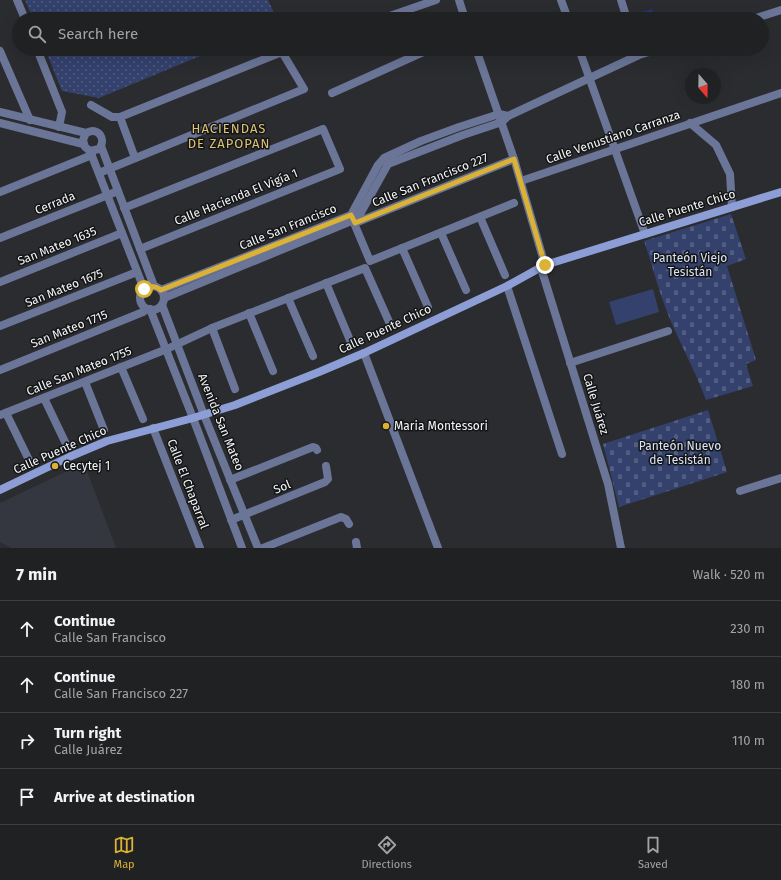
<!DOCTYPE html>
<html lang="en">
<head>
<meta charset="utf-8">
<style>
	body { margin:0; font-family:"Fira Sans",sans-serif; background:#2d2e30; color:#f1f3f6 }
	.compass { position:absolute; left:685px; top:68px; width:36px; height:36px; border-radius:50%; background:#202123; box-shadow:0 4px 16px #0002; rotate:160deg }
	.stop { position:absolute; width:12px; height:12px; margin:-9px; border:3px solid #dbb233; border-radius:50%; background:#fff }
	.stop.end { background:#dbb233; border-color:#fff; box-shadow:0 1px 4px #0008 }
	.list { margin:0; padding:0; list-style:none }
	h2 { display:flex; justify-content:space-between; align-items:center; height:52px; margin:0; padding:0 16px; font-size:17px }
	h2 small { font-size:13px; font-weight:400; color:#a2a3a6 }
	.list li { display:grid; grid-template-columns:26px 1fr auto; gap:12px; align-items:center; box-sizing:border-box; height:56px; padding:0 16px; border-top:1px solid #3d3e41 }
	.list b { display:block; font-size:15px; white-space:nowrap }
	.list p { margin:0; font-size:13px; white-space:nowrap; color:#a2a3a6 }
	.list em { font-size:13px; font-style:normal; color:#a2a3a6 }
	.icon { flex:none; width:22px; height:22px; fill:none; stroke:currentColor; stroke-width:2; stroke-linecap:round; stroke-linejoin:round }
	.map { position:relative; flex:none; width:781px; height:548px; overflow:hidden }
	.search { position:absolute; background:#202123; box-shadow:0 4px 16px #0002; left:12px; right:12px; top:12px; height:44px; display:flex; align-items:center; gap:10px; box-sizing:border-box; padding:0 14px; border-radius:22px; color:#a2a3a6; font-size:15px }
	.sheet { height:276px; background:#202123 }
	nav { display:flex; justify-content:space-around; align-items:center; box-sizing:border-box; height:56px; border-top:1px solid #3d3e41; background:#202123; font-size:11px; color:#a2a3a6 }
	nav a { display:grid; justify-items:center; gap:2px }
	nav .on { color:#dbb233 }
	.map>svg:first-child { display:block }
	.built { fill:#34373f }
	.grass { fill:url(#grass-dots) }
	.cemetery { fill:url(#cemetery-stones) }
	.pitch { fill:#34416c }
	.building { fill:#24347b }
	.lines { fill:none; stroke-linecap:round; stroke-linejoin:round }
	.minor { stroke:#6a7597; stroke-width:8 }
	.tertiary { stroke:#6a7597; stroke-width:8 }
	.secondary { stroke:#8c9ed5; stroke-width:8 }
	.route { stroke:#dbb233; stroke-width:5 }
	.poi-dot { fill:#dbb233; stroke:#141516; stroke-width:1.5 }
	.labels { text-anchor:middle; stroke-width:3; stroke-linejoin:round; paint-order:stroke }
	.street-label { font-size:12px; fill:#f4f5f6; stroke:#141516 }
	.park-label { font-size:12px; fill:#dbe3f8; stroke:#141516 }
	.poi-label { font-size:12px; fill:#f4f5f6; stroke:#141516; text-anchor:start }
	.neighbourhood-label { font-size:13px; letter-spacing:1px; fill:#dec277; stroke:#141516 }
</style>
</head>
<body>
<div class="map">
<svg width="781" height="548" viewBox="0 0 781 548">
	<defs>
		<pattern id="grass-dots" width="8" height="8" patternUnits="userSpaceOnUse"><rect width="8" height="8" fill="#34416c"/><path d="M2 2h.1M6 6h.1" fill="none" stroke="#525d82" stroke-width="1.8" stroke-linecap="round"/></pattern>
		<pattern id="cemetery-stones" width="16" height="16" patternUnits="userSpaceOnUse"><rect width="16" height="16" fill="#34416c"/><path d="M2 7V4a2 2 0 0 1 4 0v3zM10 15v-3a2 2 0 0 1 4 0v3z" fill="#525d82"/></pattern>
	</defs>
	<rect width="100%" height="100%" fill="#2b2c2f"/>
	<path class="built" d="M 84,463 L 116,548 L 11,548 L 0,542 L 0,503 Z"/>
	<g class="grass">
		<path d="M 25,0 L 268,0 L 277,19 L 33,19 Z"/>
		<path d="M 45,49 L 217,49 L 99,98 L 62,91 Z"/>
	</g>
	<g class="cemetery">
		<path d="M 731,214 L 746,259 L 727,266 L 756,360 L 746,364 L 753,386 L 706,400 C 695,370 679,342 667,312 C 658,289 652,264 644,241 Z"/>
		<path d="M 708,410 L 727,472 L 619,507 L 603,444 Z"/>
	</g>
	<path class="pitch" d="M 653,289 L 659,312 L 616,325 L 609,302 Z"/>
	<path class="building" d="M 652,9 L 656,19 L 645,19 L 642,12 Z"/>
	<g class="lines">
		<g class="minor">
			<path d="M 17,0 L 25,19"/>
			<path d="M 459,0 L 465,19"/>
			<path d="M 561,0 L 568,19"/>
			<path d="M 621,0 L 627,19"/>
			<path d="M 381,19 L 436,0"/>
			<path d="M 753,19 L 781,10"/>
			<path d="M 37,49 L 62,112 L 59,127"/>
			<path d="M 476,49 L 514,159 L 545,265"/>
			<path d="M 579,49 L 645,234"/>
			<path d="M 0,51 L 30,120"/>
			<path d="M 332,93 L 430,49"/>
			<path d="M 91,105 L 112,117 L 120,117 L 282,52 L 304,89 L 99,173"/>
			<path d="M 120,117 L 135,158"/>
			<path d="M 690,123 L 716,145 L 730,174 L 732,207"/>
			<path d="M 521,181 L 781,93"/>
			<path d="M 0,192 L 92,155"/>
			<path d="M 124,208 L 323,129 L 340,169 L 140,249"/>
			<path d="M 351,216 L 370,261 L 514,203"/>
			<path d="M 480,217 L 505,275"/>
			<path d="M 355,223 L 514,159"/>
			<path d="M 441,233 L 466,290"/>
			<path d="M 0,238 L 118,191"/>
			<path d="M 402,248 L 428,307"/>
			<path d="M 541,268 L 608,484 L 621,548"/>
			<path d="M 0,282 L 122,233"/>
			<path d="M 326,283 L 352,345"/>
			<path d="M 507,286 L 562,454"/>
			<path d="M 161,290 L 351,215 L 378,165 L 384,158 L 421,141 L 459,127 L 493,116 L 499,114 L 508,116"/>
			<path d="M 164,298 L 354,220 L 359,216 L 388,164 L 463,135 L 502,122 L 508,116 L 639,55 L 659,49"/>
			<path d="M 288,298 L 313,356"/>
			<path d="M 249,313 L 273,371"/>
			<path d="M 0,326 L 137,272"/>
			<path d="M 212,328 L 235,389"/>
			<path d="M 364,353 L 438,548"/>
			<path d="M 570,363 L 668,331"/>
			<path d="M 121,367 L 143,419"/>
			<path d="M 0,370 L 143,312 L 147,309"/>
			<path d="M 85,382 L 104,430"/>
			<path d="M 44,398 L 67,446"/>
			<path d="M 6,413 L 29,460"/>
			<path d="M 0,415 L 167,349 L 212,328 L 365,268 L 390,324"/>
			<path d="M 204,415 L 258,548"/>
			<path d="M 193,418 L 242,548"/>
			<path d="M 153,428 L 200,548"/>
			<path d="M 230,480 L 313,447 L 316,448 L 317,450"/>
			<path d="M 740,491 L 781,478"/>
			<path d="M 231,520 L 325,482 L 328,479 L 326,466"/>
			<path d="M 356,542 L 357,548"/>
			<path d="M 263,548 L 341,517 L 346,519 L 349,524"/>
		</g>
		<g class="tertiary">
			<path d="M 0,112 L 86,133 C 98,126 107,139 99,149 L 90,151 L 85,147 L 83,140 L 86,133"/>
			<path d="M 0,123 L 83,144"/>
			<path d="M 101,146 L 154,286"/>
			<path d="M 90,151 L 144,289"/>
			<circle cx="152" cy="298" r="12"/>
			<path d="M 162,305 L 204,415"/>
			<path d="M 150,309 L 193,418"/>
		</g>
		<path class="secondary" d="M 0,490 L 69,457 L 107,441 L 193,418 L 235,405 L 319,372 L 364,353 L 507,286 L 545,265 L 781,192"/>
	</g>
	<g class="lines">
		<path class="route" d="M 144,289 C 150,286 155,285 161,290 L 351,215 L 355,223 L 514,159 L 545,265"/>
	</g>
	<g class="poi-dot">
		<circle cx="386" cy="426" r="4"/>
		<circle cx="55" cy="466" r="4"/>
	</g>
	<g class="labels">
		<g class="street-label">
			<text transform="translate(613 137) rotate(-19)" y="4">Calle Venustiano Carranza</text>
			<text transform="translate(430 180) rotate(-22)" y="4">Calle San Francisco 227</text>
			<text transform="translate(236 197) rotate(-22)" y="4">Calle Hacienda El Vigía 1</text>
			<text transform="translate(55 203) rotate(-22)" y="4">Cerrada</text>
			<text transform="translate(687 208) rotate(-17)" y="4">Calle Puente Chico</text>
			<text transform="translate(288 227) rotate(-22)" y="4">Calle San Francisco</text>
			<text transform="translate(57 246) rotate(-22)" y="4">San Mateo 1635</text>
			<text transform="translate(64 288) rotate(-22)" y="4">San Mateo 1675</text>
			<text transform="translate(69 329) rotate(-22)" y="4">San Mateo 1715</text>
			<text transform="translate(385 329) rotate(-25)" y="4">Calle Puente Chico</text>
			<text transform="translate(79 371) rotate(-22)" y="4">Calle San Mateo 1755</text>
			<text transform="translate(596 404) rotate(73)" y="4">Calle Juárez</text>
			<text transform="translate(221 422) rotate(68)" y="4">Avenida San Mateo</text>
			<text transform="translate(60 450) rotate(-24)" y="4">Calle Puente Chico</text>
			<text transform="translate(188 484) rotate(69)" y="4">Calle El Chaparral</text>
			<text transform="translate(282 487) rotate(-22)" y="4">Sol</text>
		</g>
		<g class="park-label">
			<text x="690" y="262">Panteón Viejo<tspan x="690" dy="14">Tesistán</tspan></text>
			<text x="680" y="450">Panteón Nuevo<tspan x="680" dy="14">de Tesistán</tspan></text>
		</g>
		<g class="poi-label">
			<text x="394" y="430">Maria Montessori</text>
			<text x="63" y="470">Cecytej 1</text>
		</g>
		<g class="neighbourhood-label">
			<text x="229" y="133">HACIENDAS<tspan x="229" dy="15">DE ZAPOPAN</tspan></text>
		</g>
	</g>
</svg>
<svg class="compass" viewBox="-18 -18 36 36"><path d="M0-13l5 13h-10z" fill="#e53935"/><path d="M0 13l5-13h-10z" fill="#a2a3a6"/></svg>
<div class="stop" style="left:144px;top:289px"></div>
<div class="stop end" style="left:545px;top:265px"></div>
<div class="search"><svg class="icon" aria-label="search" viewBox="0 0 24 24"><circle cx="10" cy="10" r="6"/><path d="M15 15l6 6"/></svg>Search here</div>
</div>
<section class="sheet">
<h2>7 min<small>Walk · 520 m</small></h2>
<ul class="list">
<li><svg class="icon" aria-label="ahead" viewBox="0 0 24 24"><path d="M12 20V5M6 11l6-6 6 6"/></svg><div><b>Continue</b><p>Calle San Francisco</p></div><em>230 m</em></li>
<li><svg class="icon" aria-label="ahead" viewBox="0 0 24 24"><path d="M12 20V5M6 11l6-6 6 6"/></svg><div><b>Continue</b><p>Calle San Francisco 227</p></div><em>180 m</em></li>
<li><svg class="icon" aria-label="right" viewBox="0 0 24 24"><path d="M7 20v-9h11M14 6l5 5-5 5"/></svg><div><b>Turn right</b><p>Calle Juárez</p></div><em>110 m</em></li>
<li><svg class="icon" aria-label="arrive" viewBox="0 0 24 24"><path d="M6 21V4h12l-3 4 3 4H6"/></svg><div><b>Arrive at destination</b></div></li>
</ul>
</section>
<nav>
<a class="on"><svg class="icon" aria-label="map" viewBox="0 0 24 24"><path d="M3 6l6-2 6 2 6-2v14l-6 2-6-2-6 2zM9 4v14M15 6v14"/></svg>Map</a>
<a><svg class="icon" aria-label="directions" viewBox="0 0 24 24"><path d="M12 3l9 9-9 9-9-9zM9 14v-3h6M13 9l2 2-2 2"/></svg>Directions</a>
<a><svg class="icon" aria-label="saved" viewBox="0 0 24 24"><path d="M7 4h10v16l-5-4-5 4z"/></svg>Saved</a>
</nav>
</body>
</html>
